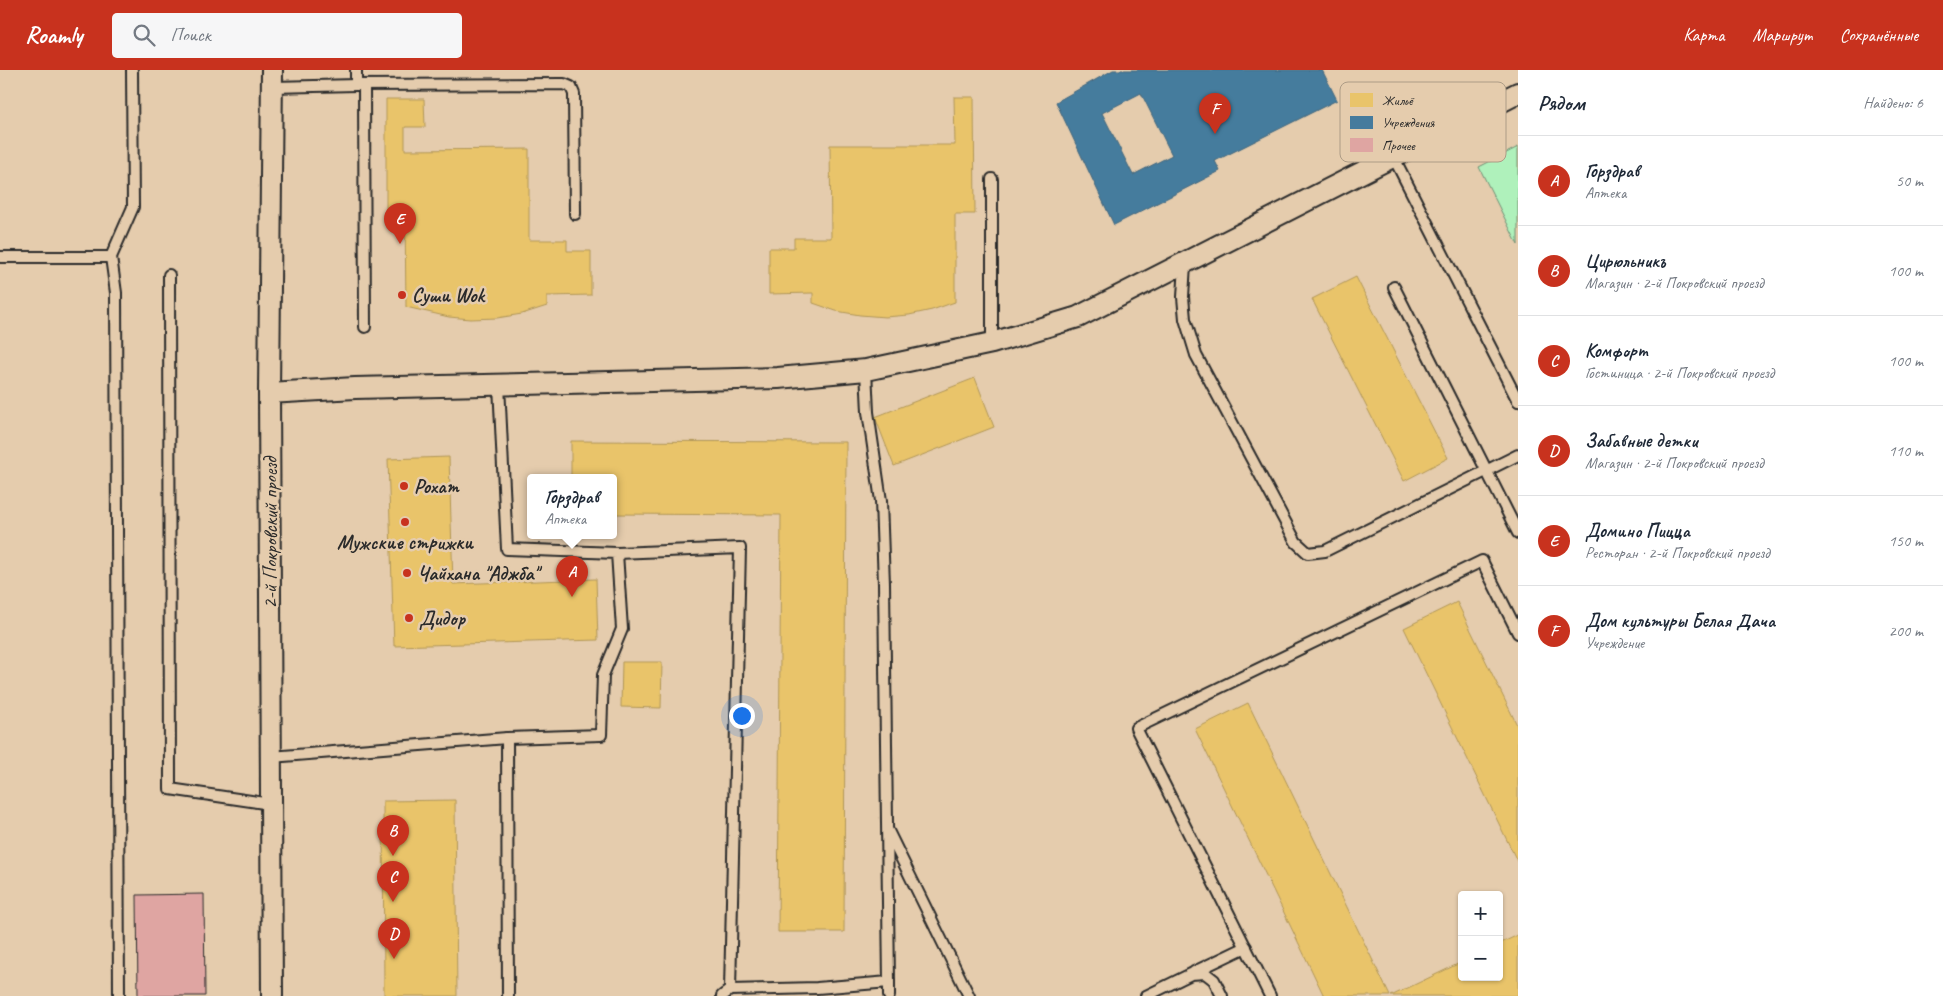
<!DOCTYPE html>
<html lang="ru">
<head>
<meta charset="utf-8">
<style>
	body { margin:0; font-family:Caveat,sans-serif; background:#f6f6f7; color:#1f2937 }
	.controls { position:absolute; right:15px; bottom:15px; display:grid; overflow:hidden; border-radius:5px; box-shadow:0 1px 4px #0004 }
	.controls button { width:45px; height:45px; display:grid; place-items:center; padding:0; border:0; border-bottom:1px solid #e0e1e3; background:#fff; color:#1f2937; font:25px sans-serif }
	.you { position:absolute; left:741px; top:645px; width:18px; height:18px; margin:-12px; border:4px solid #fff; border-radius:50%; background:#1a73e8; box-shadow:0 0 0 8px #1a73e833 }
	.badge { display:grid; place-items:center; width:32px; height:32px; border-radius:50%; background:#c8321e; color:#fff; font-size:16px; font-weight:700 }
	.pin { position:absolute; translate:-50% -41px; filter:drop-shadow(0 1px 2px #0008) }
	.pin::after { content:''; position:absolute; top:26px; width:18px; height:15px; background:inherit; clip-path:polygon(0 0,100% 0,50% 100%) }
	.popup { position:absolute; left:527px; top:404px; width:90px; height:65px; box-sizing:border-box; display:grid; place-content:center; border-radius:5px; background:#fff; filter:drop-shadow(0 1px 4px #0005); font-size:16px; white-space:nowrap; color:#747a83 }
	.popup b { font-size:19px; color:#1f2937 }
	.popup::after { content:''; position:absolute; left:50%; top:100%; margin-left:-10px; border:10px solid transparent; border-top-color:#fff }
	.list { margin:0; padding:0; list-style:none }
	h2 { display:flex; justify-content:space-between; align-items:center; height:65px; margin:0; padding:0 20px; font-size:21px }
	h2 small { font-size:16px; font-weight:400; color:#747a83 }
	.list li { display:grid; grid-template-columns:32px 1fr auto; gap:15px; align-items:center; box-sizing:border-box; height:90px; padding:0 20px; border-top:1px solid #e0e1e3 }
	.list b { display:block; font-size:19px; white-space:nowrap }
	.list p { margin:0; font-size:16px; white-space:nowrap; color:#747a83 }
	.list em { font-size:16px; font-style:normal; color:#747a83 }
	.icon { flex:none; width:28px; height:28px; fill:none; stroke:currentColor; stroke-width:2; stroke-linecap:round; stroke-linejoin:round }
	.map { position:relative; flex:none; width:1518px; height:926px; overflow:hidden }
	header { display:flex; align-items:center; gap:30px; box-sizing:border-box; height:70px; padding:0 25px; background:#c8321e; color:#fff }
	header strong { font-size:24px }
	nav { display:flex; gap:28px; margin-inline-start:auto; font-size:18px }
	.search { width:350px; height:45px; background:#f6f6f7; display:flex; align-items:center; gap:12px; box-sizing:border-box; padding:0 18px; border-radius:5px; color:#747a83; font-size:19px }
	main { display:flex }
	aside { flex:1; background:#fff }
	.map>svg:first-child { display:block }
	.green { fill:#aff1bb; stroke:#6d8e73 }
	.homes { fill:#e9c46a; stroke:#b09657 }
	.public { fill:#457b9d; stroke:#3d637b; fill-rule:evenodd }
	.building { fill:#dfa5a2; stroke:#2b2b2b }
	.lines { fill:none; stroke-linecap:round; stroke-linejoin:round }
	.lane-casing { stroke:#2b2b2b; stroke-width:14 }
	.street-casing { stroke:#2b2b2b; stroke-width:24 }
	.lane { stroke:#e5ccad; stroke-width:10 }
	.street { stroke:#e5ccad; stroke-width:20 }
	.poi-dot { fill:#c8321e; stroke:#e5ccad; stroke-width:2 }
	.labels { text-anchor:middle; stroke-width:5; stroke-linejoin:round; paint-order:stroke }
	.poi-label { font-size:20px; font-weight:bold; fill:#2b2b2b; stroke:#e5ccad; text-anchor:start }
	.street-label { font-size:20px; fill:#2b2b2b; stroke:#e5ccad }
	.key { fill:#e5ccad; stroke:#ad9c86; stroke-width:1 }
	.key-label { font-size:14px; fill:#2b2b2b }
</style>
</head>
<body>
<header>
<strong>Roamly</strong>
<div class="search"><svg class="icon" aria-label="search" viewBox="0 0 24 24"><circle cx="10" cy="10" r="6"/><path d="M15 15l6 6"/></svg>Поиск</div>
<nav><a>Карта</a><a>Маршрут</a><a>Сохранённые</a></nav>
</header>
<main>
<div class="map">
<svg width="1518" height="926" viewBox="0 0 1518 926">
	<rect width="100%" height="100%" fill="#e5ccad"/>
	<filter id="ink" filterUnits="userSpaceOnUse"><feTurbulence type="fractalNoise" baseFrequency=".02" numOctaves="2"/><feDisplacementMap in="SourceGraphic" scale="10" xChannelSelector="R" yChannelSelector="G"/><feConvolveMatrix kernelMatrix="1 2 1 2 8 2 1 2 1" color-interpolation-filters="sRGB"/></filter>
	<g filter="url(#ink)">
		<path class="green" d="M 1518,77 L 1518,175 L 1479,97 Z"/>
		<g class="homes">
			<path d="M 954,27 L 974,27 L 975,144 L 955,144 L 955,232 L 932,240 L 909,245 L 885,247 L 860,245 L 836,241 L 813,233 L 813,223 L 769,224 L 769,178 L 794,178 L 794,168 L 831,168 L 830,75 L 955,75 Z"/>
			<path d="M 386,29 L 424,29 L 425,57 L 405,57 L 405,80 L 529,79 L 529,170 L 567,170 L 567,181 L 591,181 L 591,225 L 547,226 L 547,236 L 522,244 L 497,248 L 471,249 L 449,247 L 406,237 L 405,144 L 386,144 Z"/>
			<path d="M 1356,207 L 1448,388 L 1404,411 L 1312,229 Z"/>
			<path d="M 975,308 L 994,357 L 894,396 L 875,347 Z"/>
			<path d="M 571,371 L 846,372 L 844,862 L 778,862 L 781,445 L 613,444 L 613,408 L 571,408 Z"/>
			<path d="M 449,387 L 453,514 L 596,509 L 598,570 L 394,576 L 388,389 Z"/>
			<path d="M 1457,532 L 1518,657 L 1518,793 L 1404,558 Z"/>
			<path d="M 622,592 L 662,592 L 661,638 L 621,637 Z"/>
			<path d="M 1248,633 L 1329,800 L 1390,926 L 1324,926 L 1276,826 L 1195,659 Z"/>
			<path d="M 455,730 L 457,926 L 384,926 L 383,731 Z"/>
			<path d="M 1518,865 L 1518,926 L 1391,926 L 1462,892 L 1462,907 L 1499,907 L 1499,874 Z"/>
		</g>
		<path class="public" d="M 1113,0 L 1322,0 L 1337,30 L 1215,91 L 1220,101 L 1114,155 L 1056,32 ZM 1141,23 L 1172,85 L 1133,105 L 1102,43 Z"/>
		<path class="building" d="M 204,824 L 205,926 L 138,926 L 137,825 Z"/>
		<g class="lines">
			<g class="lane-casing">
				<g id="lane">
					<path d="M 356,15 L 356,0"/>
					<path d="M 364,15 L 365,257"/>
					<path d="M 273,17 L 356,15 L 564,14 L 571,17 L 574,24 L 575,144"/>
					<path d="M 1393,86 L 1518,331"/>
					<path d="M 992,109 L 992,273"/>
					<path d="M 0,187 L 111,187"/>
					<path d="M 1185,194 L 1183,227 L 1185,249 L 1196,285 L 1296,472 L 1308,483 L 1325,481 L 1518,385"/>
					<path d="M 169,205 L 170,719 L 271,734"/>
					<path d="M 1394,217 L 1518,463"/>
					<path d="M 866,300 L 868,342 L 881,431 L 884,514 L 889,912"/>
					<path d="M 617,483 L 740,478 L 730,920"/>
					<path d="M 507,668 L 508,926"/>
					<path d="M 271,687 L 507,668 L 601,665 L 603,605 L 622,559 L 617,483 L 507,479 L 499,315"/>
					<path d="M 888,761 L 969,926"/>
					<path d="M 1194,902 L 1246,877"/>
					<path d="M 119,926 L 116,223 L 111,187 L 133,137 L 132,0"/>
					<path d="M 722,926 L 730,920 L 817,918 L 889,912 L 889,926"/>
					<path d="M 1146,926 L 1191,904 L 1205,903 L 1214,910 L 1222,926"/>
					<path d="M 1270,926 L 1136,658 L 1482,491 L 1518,563"/>
				</g>
			</g>
			<g class="street-casing">
				<g id="street">
					<path d="M 269,323 L 355,318 L 778,308 L 866,300 L 992,273 L 1078,247 L 1518,23"/>
					<path d="M 272,926 L 269,323 L 272,0"/>
				</g>
			</g>
			<use href="#lane" class="lane"/>
			<use href="#street" class="street"/>
		</g>
	</g>
	<g class="poi-dot">
		<circle cx="402" cy="225" r="5"/>
		<circle cx="404" cy="416" r="5"/>
		<circle cx="405" cy="452" r="5"/>
		<circle cx="407" cy="503" r="5"/>
		<circle cx="409" cy="548" r="5"/>
	</g>
	<g class="labels">
		<g class="poi-label">
			<text x="412" y="232">Суши Wok</text>
			<text x="414" y="423">Рохат</text>
			<text x="405" y="479" text-anchor="middle">Мужские стрижки</text>
			<text x="417" y="510">Чайхана "Аджба"</text>
			<text x="419" y="555">Дидор</text>
		</g>
		<g class="street-label">
			<text transform="translate(270 463) rotate(-90)" y="7">2-й Покровский проезд</text>
		</g>
	</g>
	<rect x="1340" y="12" width="166" height="80" rx="8" class="key"/>
	<rect x="1350" y="23" width="23" height="14" fill="#e9c46a"/>
	<rect x="1350" y="46" width="23" height="13" fill="#457b9d"/>
	<rect x="1350" y="68" width="23" height="14" fill="#dfa5a2"/>
	<g class="key-label">
		<text x="1382" y="35">Жильё</text>
		<text x="1382" y="57">Учреждения</text>
		<text x="1382" y="80">Прочее</text>
	</g>
</svg>
<div class="controls">
<button>+</button>
<button>−</button>
</div>
<div class="you"></div>
<div class="pin badge" style="left:572px;top:527px">A</div>
<div class="popup"><b>Горздрав</b>Аптека</div>
<div class="pin badge" style="left:393px;top:786px">B</div>
<div class="pin badge" style="left:393px;top:832px">C</div>
<div class="pin badge" style="left:394px;top:889px">D</div>
<div class="pin badge" style="left:400px;top:174px">E</div>
<div class="pin badge" style="left:1215px;top:64px">F</div>
</div>
<aside>
<h2>Рядом<small>Найдено: 6</small></h2>
<ul class="list">
<li><span class="badge">A</span><div><b>Горздрав</b><p>Аптека</p></div><em>50 m</em></li>
<li><span class="badge">B</span><div><b>Цирюльникъ</b><p>Магазин · 2-й Покровский проезд</p></div><em>100 m</em></li>
<li><span class="badge">C</span><div><b>Комфорт</b><p>Гостиница · 2-й Покровский проезд</p></div><em>100 m</em></li>
<li><span class="badge">D</span><div><b>Забавные детки</b><p>Магазин · 2-й Покровский проезд</p></div><em>110 m</em></li>
<li><span class="badge">E</span><div><b>Домино Пицца</b><p>Ресторан · 2-й Покровский проезд</p></div><em>150 m</em></li>
<li><span class="badge">F</span><div><b>Дом культуры Белая Дача</b><p>Учреждение</p></div><em>200 m</em></li>
</ul>
</aside>
</main>
</body>
</html>
